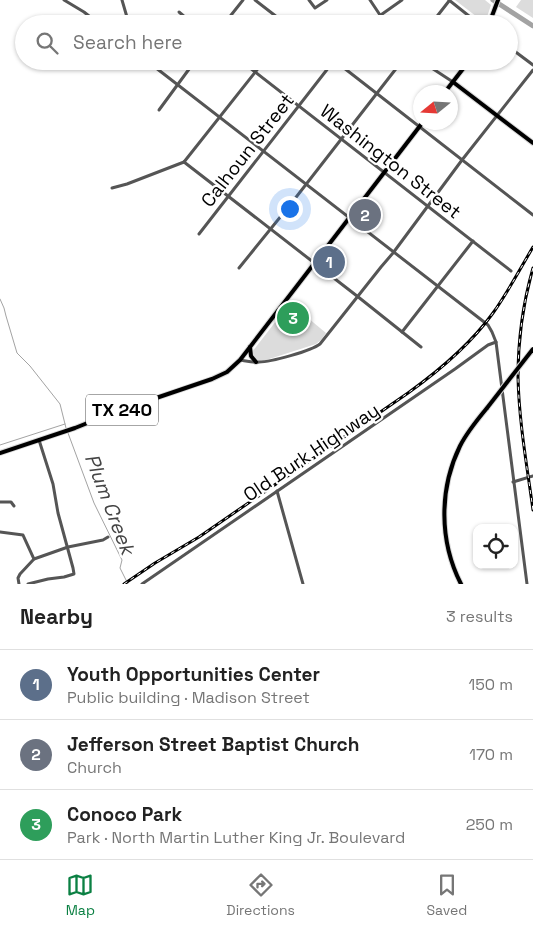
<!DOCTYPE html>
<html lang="en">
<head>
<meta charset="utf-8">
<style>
	body { margin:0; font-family:"Space Grotesk",sans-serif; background:#f6f6f6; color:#222 }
	.controls { position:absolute; right:15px; bottom:15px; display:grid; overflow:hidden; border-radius:10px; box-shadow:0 1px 4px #0004 }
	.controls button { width:45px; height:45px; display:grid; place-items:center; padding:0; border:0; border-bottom:1px solid #e0e0e0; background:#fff; color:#222; font:25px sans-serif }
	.compass { position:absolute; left:413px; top:85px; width:45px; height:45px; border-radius:50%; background:#fff; box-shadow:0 1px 4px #0004; rotate:252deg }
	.you { position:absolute; left:289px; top:208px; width:18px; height:18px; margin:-12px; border:4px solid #fff; border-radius:50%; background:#1a73e8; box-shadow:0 0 0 8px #1a73e833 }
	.badge { display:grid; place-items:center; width:32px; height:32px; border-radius:50%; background:#0b8043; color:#fff; font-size:16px; font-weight:700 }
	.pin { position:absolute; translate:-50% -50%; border:2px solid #fff; box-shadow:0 1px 5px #0006 }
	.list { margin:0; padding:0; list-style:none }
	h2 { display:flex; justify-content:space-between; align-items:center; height:65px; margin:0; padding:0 20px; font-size:21px }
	h2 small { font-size:16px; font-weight:400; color:#767676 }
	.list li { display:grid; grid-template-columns:32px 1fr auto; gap:15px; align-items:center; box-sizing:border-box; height:70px; padding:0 20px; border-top:1px solid #e0e0e0 }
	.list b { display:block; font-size:19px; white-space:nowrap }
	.list p { margin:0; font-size:16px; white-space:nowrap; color:#767676 }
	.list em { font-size:16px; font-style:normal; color:#767676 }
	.icon { flex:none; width:28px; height:28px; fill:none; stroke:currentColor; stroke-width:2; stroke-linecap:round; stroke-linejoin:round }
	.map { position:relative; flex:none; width:533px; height:584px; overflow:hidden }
	.search { position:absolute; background:#fff; box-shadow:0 1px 4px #0004; left:15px; right:15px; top:15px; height:55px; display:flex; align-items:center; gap:12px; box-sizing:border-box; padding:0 18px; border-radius:28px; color:#767676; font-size:19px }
	.sheet { height:275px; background:#fff }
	nav { display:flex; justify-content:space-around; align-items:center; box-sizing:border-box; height:70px; border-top:1px solid #e0e0e0; background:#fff; font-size:14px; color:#767676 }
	nav a { display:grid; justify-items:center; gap:2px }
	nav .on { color:#0b8043 }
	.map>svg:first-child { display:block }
	.green { fill:#dcdcdc }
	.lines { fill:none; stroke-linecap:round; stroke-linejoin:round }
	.stream { stroke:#a3a3a3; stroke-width:1 }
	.river { stroke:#a3a3a3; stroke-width:5 }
	.major-casing { stroke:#dbdbdb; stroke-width:6 }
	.minor { stroke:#555; stroke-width:3 }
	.major { stroke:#000; stroke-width:4 }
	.rail-casing { stroke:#000; stroke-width:3 }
	.rail { stroke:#fff; stroke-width:1; stroke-dasharray:4; stroke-linecap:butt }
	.major-bridge-casing { stroke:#dbdbdb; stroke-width:6; stroke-linecap:butt }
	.major-bridge { stroke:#000; stroke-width:4 }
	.labels { text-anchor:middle; stroke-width:4.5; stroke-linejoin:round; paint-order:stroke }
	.shield { fill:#fff; stroke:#4c4c4c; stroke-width:1 }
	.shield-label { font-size:18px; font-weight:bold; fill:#000 }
	.street-label { font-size:19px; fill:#000; stroke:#fff }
	.water-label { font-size:20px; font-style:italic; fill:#444; stroke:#fff }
</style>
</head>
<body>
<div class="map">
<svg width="533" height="584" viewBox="0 0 533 584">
	<rect width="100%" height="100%" fill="#fff"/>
	<g class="green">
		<path d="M 455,0 L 485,0 L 491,5 L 485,23 Z"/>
		<path d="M 521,0 L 533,0 L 533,18 L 516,7 Z"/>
		<path d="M 290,303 L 326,333 L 321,340 L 316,344 L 263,361 L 256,360 L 253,358 L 252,352 Z"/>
	</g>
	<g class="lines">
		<g class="stream">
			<path d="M 0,299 L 4,308 L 6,316 L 17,353 L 30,366 L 60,404 L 66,428"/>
			<path d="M 68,433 L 94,503 L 122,560 L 120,568 L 128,584"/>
			<path d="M 0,445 L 65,424"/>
		</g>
		<path class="river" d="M 493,0 L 533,26"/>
		<g class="major-casing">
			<g id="major">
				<path d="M 489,24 L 498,0"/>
				<path d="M 453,82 L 533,143"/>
				<path d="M 445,92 L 469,61"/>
				<path d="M 250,347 L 251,356 L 256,362"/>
				<path d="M 0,453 L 75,428 L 115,412 L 212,379 L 227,372 L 240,360 L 423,122"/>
				<path d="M 461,584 C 439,541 439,489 460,446 C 467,432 477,420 487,408"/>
			</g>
		</g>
		<g class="minor">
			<path d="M 64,0 L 84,12 L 99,24"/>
			<path d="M 122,0 L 129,24"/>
			<path d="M 255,0 L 286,24"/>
			<path d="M 309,0 L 315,8 L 327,0"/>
			<path d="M 370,0 L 386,24"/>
			<path d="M 449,0 L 479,24"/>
			<path d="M 179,12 L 193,24"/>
			<path d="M 224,24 L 243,0"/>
			<path d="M 324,24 L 327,22 L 331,24"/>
			<path d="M 368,24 L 402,0"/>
			<path d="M 431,24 L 449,1"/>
			<path d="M 509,47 L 533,65"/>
			<path d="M 147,61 L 488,325 L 492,332 L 496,342 L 527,584"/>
			<path d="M 241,61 L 511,271"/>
			<path d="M 335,61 L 533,215"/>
			<path d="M 421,61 L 453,82"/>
			<path d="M 159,110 L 195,61"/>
			<path d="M 184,162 L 357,296 L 421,347"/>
			<path d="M 184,162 L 264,61"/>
			<path d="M 112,188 L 127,184 L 184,162"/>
			<path d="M 199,234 L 329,67 L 337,61"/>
			<path d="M 239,268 L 290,205 L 402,61"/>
			<path d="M 402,332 L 473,241"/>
			<path d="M 240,360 C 246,361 253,363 259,362 C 271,362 311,351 320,344 L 381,267 L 393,253 L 462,160 L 533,70"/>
			<path d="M 513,482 L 533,476"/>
			<path d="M 277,491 L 303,584"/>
			<path d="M 0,502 L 11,502 L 14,506"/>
			<path d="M 0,532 L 23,535 L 34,559"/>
			<path d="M 19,584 L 18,578 L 20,574 L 34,559 L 68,547 L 103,540 L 108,537"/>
			<path d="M 28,584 L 48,579 L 64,577 L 74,574 L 73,568 L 58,513 L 53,484 L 39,440"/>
			<path d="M 142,584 L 455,369 L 488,345 L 496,342"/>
		</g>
		<use href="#major" class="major"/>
		<g class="rail-casing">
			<g id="rail">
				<path d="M 533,268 C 523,303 518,341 518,377 C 519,422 527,466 533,510"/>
				<path d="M 124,584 L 155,563 L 199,537 L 408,393 C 440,370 470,345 493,313 C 508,292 520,269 533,247"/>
			</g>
		</g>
		<use href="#rail" class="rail"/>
		<g class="major-bridge-casing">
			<path id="major-bridge" d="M 487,408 L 533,349"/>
		</g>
		<use href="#major-bridge" class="major-bridge"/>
	</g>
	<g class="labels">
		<rect class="shield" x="86" y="394.5" width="72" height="31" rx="4"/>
		<g class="shield-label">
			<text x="122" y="416">TX 240</text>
		</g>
		<g class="street-label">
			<text transform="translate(247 150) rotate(-52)" y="7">Calhoun Street</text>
			<text transform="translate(391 161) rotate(38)" y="7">Washington Street</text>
			<text transform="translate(311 452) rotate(-34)" y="7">Old Burk Highway</text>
		</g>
		<g class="water-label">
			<text transform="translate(110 504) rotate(69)" y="7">Plum Creek</text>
		</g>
	</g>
</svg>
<div class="controls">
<button><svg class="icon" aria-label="locate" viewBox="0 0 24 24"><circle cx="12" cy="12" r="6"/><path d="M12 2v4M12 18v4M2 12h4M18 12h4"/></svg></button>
</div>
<svg class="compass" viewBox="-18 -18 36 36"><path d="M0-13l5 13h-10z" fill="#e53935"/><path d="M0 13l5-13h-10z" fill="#767676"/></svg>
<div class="you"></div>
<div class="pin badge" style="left:329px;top:262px;background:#5c6f8a">1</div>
<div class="pin badge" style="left:365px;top:215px;background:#6b7280">2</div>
<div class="pin badge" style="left:293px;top:318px;background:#2e9e5b">3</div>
<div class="search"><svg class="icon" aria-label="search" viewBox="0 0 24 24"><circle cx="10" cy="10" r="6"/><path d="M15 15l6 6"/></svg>Search here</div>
</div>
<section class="sheet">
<h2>Nearby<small>3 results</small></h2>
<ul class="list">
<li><span class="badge" style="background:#5c6f8a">1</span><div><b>Youth Opportunities Center</b><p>Public building · Madison Street</p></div><em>150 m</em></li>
<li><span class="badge" style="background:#6b7280">2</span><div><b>Jefferson Street Baptist Church</b><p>Church</p></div><em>170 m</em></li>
<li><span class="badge" style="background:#2e9e5b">3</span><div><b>Conoco Park</b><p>Park · North Martin Luther King Jr. Boulevard</p></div><em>250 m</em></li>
</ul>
</section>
<nav>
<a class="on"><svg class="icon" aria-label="map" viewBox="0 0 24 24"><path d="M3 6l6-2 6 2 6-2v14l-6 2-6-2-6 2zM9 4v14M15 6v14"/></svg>Map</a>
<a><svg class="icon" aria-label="directions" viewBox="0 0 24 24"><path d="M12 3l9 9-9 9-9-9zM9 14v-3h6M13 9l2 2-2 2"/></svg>Directions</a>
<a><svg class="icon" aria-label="saved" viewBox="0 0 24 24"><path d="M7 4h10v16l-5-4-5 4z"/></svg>Saved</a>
</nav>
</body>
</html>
